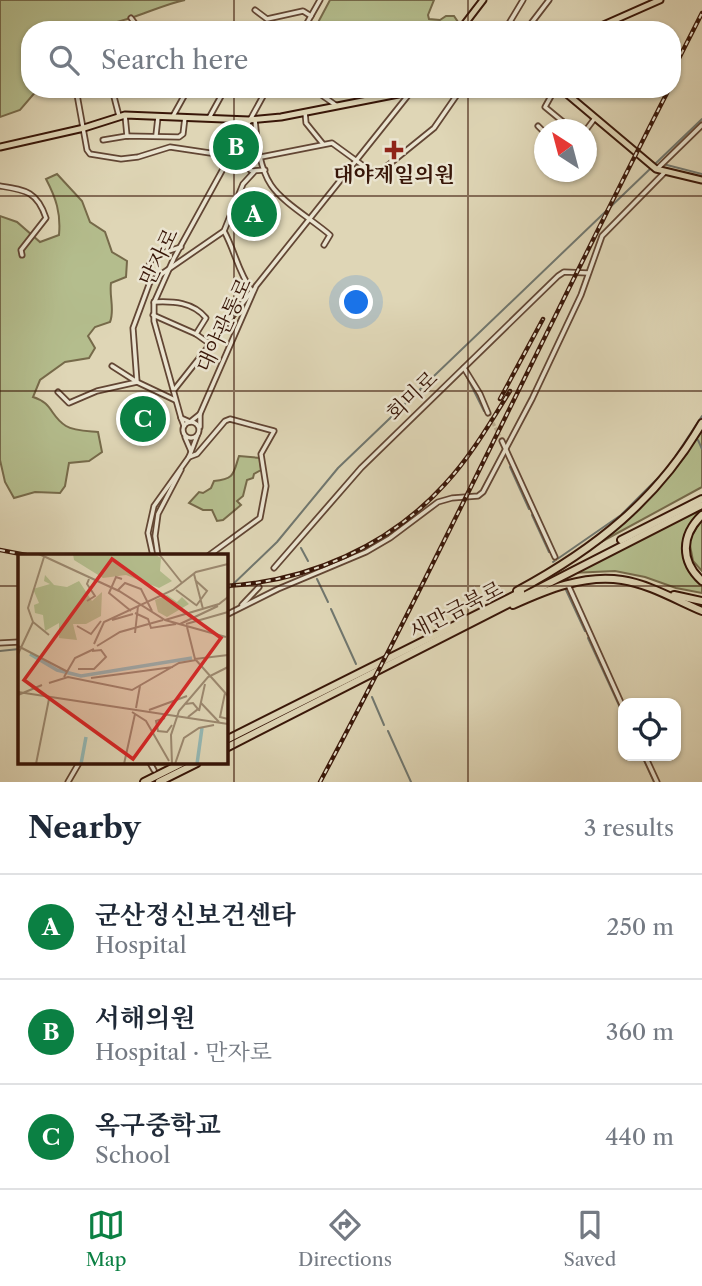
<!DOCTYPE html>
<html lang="en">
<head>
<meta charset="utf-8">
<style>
	body { margin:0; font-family:"Libre Caslon Text","Noto Serif KR",serif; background:#f6f6f7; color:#1f2937 }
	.controls { position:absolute; right:21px; bottom:21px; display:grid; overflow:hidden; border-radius:14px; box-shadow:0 2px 5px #0004 }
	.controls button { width:63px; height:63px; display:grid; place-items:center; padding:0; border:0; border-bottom:2px solid #e0e1e3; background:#fff; color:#1f2937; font:35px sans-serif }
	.compass { position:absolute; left:534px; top:119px; width:63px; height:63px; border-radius:50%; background:#fff; box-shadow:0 2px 5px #0004; rotate:324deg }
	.you { position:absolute; left:357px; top:303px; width:24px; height:24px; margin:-18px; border:5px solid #fff; border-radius:50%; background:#1a73e8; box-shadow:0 0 0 10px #1a73e833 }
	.badge { display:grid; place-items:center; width:46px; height:46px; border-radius:50%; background:#0b8043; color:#fff; font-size:23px; font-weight:700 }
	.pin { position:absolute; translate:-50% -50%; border:4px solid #fff; box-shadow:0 2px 7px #0006 }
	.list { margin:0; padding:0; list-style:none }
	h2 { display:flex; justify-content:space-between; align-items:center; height:91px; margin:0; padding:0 28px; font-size:30px }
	h2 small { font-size:23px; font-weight:400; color:#747a83 }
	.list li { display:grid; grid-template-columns:46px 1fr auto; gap:21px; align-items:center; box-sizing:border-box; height:105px; padding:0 28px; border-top:2px solid #e0e1e3 }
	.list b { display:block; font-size:26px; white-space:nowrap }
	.list p { margin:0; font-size:23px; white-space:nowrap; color:#747a83 }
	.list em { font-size:23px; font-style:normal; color:#747a83 }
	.icon { flex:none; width:38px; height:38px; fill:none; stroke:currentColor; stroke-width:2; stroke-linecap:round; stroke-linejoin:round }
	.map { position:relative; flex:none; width:702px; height:782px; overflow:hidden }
	.search { position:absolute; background:#fff; box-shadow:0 2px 5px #0004; left:21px; right:21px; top:21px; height:77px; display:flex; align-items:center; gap:18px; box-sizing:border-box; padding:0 24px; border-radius:28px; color:#747a83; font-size:26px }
	.sheet { height:406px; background:#fff }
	nav { display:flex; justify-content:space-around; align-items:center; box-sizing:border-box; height:98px; border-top:2px solid #e0e1e3; background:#fff; font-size:19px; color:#747a83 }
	nav a { display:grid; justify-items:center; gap:4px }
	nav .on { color:#0b8043 }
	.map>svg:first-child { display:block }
	.green { fill:#b4bd8d; stroke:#766a4a; stroke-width:2 }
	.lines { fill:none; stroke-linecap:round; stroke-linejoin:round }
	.stream { stroke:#70776f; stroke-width:2 }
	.minor-tunnel { stroke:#beb093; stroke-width:3.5; stroke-dasharray:3.5 2; stroke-linecap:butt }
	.minor-casing { stroke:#624634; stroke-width:7 }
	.major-casing { stroke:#381608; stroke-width:9 }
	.highway-casing { stroke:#381608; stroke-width:10 }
	.minor { stroke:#eae4d0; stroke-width:3.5 }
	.major { stroke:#dfd6b6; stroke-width:5 }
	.highway { stroke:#dfd6b6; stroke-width:6 }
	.rail-casing { stroke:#381608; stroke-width:4.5 }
	.rail { stroke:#eae4d0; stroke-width:2; stroke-dasharray:5; stroke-linecap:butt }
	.grid { fill:none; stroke:#381608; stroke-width:2; stroke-opacity:0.55 }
	.poi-dot { fill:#8f2418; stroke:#eae4d0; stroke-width:2.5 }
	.labels { text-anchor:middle; stroke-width:5; stroke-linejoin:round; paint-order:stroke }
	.poi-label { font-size:21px; font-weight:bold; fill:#381608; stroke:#eae4d0 }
	.street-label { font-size:21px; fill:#381608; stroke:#eae4d0 }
	.inset-river { fill:none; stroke:#95b8b4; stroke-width:3.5 }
	.inset-road { fill:none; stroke:#9c8970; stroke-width:2 }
	.view { fill:#d62828; fill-opacity:0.15; stroke:#d62828; stroke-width:3.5 }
	.inset-edge { fill:none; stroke:#381608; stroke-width:3.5 }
</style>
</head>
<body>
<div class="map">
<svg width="702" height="782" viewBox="0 0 702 782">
	<rect width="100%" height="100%" fill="#dfd6b6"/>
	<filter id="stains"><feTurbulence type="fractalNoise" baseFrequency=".00286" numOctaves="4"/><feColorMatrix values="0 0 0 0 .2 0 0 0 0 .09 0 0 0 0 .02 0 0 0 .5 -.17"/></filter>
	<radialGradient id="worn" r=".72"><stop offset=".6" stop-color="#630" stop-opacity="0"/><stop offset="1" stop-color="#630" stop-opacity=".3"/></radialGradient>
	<g class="green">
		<path d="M 0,0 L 185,0 C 166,4 149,12 131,18 C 119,22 109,22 99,30 L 30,30 L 30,89 L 38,89 L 20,110 L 0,117 Z"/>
		<path d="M 330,0 L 434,0 L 428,15 L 429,19 L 440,20 L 446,16 L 454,16 L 458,22 L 451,30 L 314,30 Z"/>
		<path d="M 57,174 L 82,201 L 90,222 L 105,232 L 112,252 L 127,261 L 126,277 L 111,283 C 109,296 115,310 110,322 L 95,327 L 88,336 L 95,348 L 89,358 L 65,362 L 40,380 L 33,397 C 53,403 50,416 66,426 C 74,431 88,431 98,432 L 102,452 L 89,461 L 69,463 L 65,486 L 60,493 L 35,492 L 14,498 L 5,482 L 0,460 L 0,216 L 17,222 L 40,242 L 59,235 C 61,213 56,198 46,179 Z"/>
		<path d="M 702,428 L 702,487 L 601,542 C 639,508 678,473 702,428 Z"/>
		<path d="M 239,456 L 260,458 L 261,470 L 254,474 L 253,478 L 247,480 L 243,496 L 237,501 L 241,505 L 223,520 L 217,521 L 212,510 L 203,510 L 189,503 L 199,492 L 203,493 L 211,488 L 214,481 C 235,479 233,474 239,456 Z"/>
		<path d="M 700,509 C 682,536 672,559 702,583 L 702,593 L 676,588 L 645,577 L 615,571 L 571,573 Z"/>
		<path d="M 702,519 L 702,571 L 693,561 L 689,540 Z"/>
	</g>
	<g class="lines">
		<g class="stream">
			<path d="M 655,164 L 702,119"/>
			<path d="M 663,164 L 702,174"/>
			<path d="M 466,375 L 484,411"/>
			<path d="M 698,440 L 702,449"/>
			<path d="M 673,460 L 702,416"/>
			<path d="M 510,467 L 529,509"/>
			<path d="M 532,515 L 549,552"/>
			<path d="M 301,548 L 308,561"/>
			<path d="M 553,562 L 621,515 L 663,473"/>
			<path d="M 317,579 L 328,602"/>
			<path d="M 566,590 L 585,631"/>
			<path d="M 226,591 L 277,542 L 338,468 L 651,168"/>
			<path d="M 331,609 L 356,664"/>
			<path d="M 588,638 L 623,714"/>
			<path d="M 0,651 L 19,649"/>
			<path d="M 372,697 L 384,725"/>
			<path d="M 388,731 L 411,782"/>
			<path d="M 642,756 L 654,782"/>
		</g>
		<g class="minor-tunnel">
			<path d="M 488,413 L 502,441"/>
			<path d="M 555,557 L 567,583"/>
		</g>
		<g class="minor-casing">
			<g id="minor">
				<path d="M 255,10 L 267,19 L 303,11 L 311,16"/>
				<path d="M 131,18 L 140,30"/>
				<path d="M 303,30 L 320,0"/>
				<path d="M 505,30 L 523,0"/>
				<path d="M 526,30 L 549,0"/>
				<path d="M 76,89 L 87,150 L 90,154 L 121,159 L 138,157 L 170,147 L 230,156 L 252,171 L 265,170"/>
				<path d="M 112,89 L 119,116"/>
				<path d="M 313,89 L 337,106"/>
				<path d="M 555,89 L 545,107 L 573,130"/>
				<path d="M 305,112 L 306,123 L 323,144"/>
				<path d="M 125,115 L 127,136"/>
				<path d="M 173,116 L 188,89"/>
				<path d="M 209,118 L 225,89"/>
				<path d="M 255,120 C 257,140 259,167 271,185 C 283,203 313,220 330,235 L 324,245"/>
				<path d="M 538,126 L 544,132"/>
				<path d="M 557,130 L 563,122"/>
				<path d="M 586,130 L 595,118"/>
				<path d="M 156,135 L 158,117"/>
				<path d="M 103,140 L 127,136 L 179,137 L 183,134 L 185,117"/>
				<path d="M 539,152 L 544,146"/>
				<path d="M 261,157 L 332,143 L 376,175 L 434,128 L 461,89"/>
				<path d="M 657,169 L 702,125"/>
				<path d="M 0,186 C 25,190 37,191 46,218 L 21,250 L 22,255"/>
				<path d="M 224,231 C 235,251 238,272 252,291"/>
				<path d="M 150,282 L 147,279 L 147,270 L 153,256 L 181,247"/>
				<path d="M 154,302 C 173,301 193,302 206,318 L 196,334"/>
				<path d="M 153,315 L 196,334 L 210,344"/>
				<path d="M 112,366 L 137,382 L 175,400"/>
				<path d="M 464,368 L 480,394 L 488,413"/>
				<path d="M 174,390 L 253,290"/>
				<path d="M 58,392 L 69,403 L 97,391 L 137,382 L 133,328 L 150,282 L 224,231 L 243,184 L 254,172"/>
				<path d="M 200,414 L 256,286 L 410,93"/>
				<path d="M 181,418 L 154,321 L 154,303 L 174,258 L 267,89"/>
				<circle cx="191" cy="430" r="8"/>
				<path d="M 184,426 L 181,418 L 190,422 L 200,414 L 200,427"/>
				<path d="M 185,437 L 191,451"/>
				<path d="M 502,441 L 555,557"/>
				<path d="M 189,457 L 197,454 L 225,421 L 230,419 L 274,431 L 261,454 L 266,486 L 260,518 L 208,556"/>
				<path d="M 153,556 L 148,533 L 154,506 L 189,457 L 197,436"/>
				<path d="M 158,556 L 155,536 L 158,514 L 181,470"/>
				<path d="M 274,568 L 361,468 L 558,276 L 564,272 L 588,273"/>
				<path d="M 569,587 L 623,707"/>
				<path d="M 242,605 L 259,587"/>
				<path d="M 226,615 L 278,589 L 366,552 L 390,538 L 438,502 L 452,498 L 478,496 L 483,492 L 532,399 L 581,295 L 602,236 L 665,172"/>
				<path d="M 0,643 L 19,642"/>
				<path d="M 645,756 L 657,782"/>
				<path d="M 150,763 L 154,770"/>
				<path d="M 68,782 L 79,763"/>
			</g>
		</g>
		<g class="major-casing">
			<g id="major">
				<path d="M 460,30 L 483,0"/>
				<path d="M 592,30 L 660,0"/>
				<path d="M 561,89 L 656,169 L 702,180"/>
				<path d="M 0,147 L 84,128 L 125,115 L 249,120 L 281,117 L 424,89"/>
			</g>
		</g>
		<g class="highway-casing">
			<g id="highway">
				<path d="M 702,515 C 681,535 680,561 702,581"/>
				<path d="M 621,540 L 702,499"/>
				<path d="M 517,591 C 595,549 657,500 702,423"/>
				<path d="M 674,595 L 702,601"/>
				<path d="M 513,605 C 546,590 584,574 622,580 C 649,584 676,600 702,611"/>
				<path d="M 226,740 L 521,592"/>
				<path d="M 226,748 L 702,505"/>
				<path d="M 144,782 L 182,763"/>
				<path d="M 159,782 L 197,763"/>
			</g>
		</g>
		<use href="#minor" class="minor"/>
		<use href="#major" class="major"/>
		<use href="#highway" class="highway"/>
		<g class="rail-casing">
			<g id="rail">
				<path d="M 672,72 L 702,13"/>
				<path d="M 500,399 L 543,319"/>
				<path d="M 0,550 L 31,556"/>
				<path d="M 226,586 C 309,581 389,546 445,484 C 471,456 490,423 510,391"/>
				<path d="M 320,782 C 442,554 551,319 669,89"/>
			</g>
		</g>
		<use href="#rail" class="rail"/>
	</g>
	<path class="grid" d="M 234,0 L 234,30M 468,0 L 468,30M 234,89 L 234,782M 468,89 L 468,782M 0,196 L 702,196M 0,391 L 702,391M 0,586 L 19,586M 226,586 L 702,586"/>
	<path class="poi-dot" d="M390.5 139.5h7v7h7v7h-7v7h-7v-7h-7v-7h7z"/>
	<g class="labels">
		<g class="poi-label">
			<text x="394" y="182">대야제일의원</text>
		</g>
		<g class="street-label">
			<text transform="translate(159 257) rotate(-64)" y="7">만자로</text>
			<text transform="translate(224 325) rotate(-65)" y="7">대야관통로</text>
			<text transform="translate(412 396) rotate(-44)" y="7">회미로</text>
			<text transform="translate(456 610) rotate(-27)" y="7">새만금북로</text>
		</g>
	</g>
	<g transform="translate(18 554)">
		<rect width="210" height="210" fill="#dfd6b6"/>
		<path d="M 55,0 L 136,0 L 143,4 L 142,17 L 154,27 L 141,34 L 108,21 L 85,24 L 56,6 ZM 27,21 L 36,31 L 49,33 L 61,27 L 74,47 L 84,38 L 83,62 L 68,70 L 55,70 L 59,86 L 41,84 L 41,69 L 27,77 L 25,61 L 17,59 L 16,51 L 21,49 L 15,35 L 32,30 L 26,27 ZM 149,41 L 159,48 L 164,43 L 171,50 L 149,63 L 140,58 L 137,46 Z" fill="#b4bd8d"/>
		<path class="inset-river" d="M 12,100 L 39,116 L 63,122 L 174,104M 63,210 L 68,183M 179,210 L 184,174"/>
		<path class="inset-road" d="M 21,0 L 101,37 L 147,66 L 208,83M 141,0 L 164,29M 26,3 L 10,54 L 15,68 L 31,81M 176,20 L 185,55M 104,25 L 98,23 L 91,39 L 113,57M 177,26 L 189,37 L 178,52M 100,36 L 107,29 L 123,35 L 134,57M 158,36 L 178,51M 69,47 L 77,42 L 69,30 L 71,25M 117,59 L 130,65 L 133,74 L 158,70M 94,66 L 115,60M 147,66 L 201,50 L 210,43M 162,70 L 200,52M 168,70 L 210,58M 59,72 L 73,80 L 83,67M 169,73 L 177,105 L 210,142M 117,79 L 120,52M 76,90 L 86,68 L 155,36 L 178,18 L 210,10M 0,92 L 50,118M 79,92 L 102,78 L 145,66M 0,100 L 15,68M 177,105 L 210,101M 60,115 L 76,115 L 88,103 L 83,96 L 74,97M 46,123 L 57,104 L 76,95M 73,124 L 155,113M 31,129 L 50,123 L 114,136 L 161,109 L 178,106M 0,138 L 210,170M 207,139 L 202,163 L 210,165M 0,141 L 24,131M 183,149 L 201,168M 167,150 L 175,149 L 180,155 L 170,163M 118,154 L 122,132M 131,156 L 169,142M 181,157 L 187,130M 114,158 L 128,167 L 151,207M 147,164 L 138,167 L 140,177 L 149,178 L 154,171M 18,210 L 31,145M 106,210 L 117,160M 154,210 L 153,181 L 161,157 L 190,123 L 210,113M 157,210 L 166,184 L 181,174 L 196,171"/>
		<path class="view" d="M 94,5 L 203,84 L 115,205 L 6,126 Z"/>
		<rect width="210" height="210" class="inset-edge"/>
	</g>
	<rect width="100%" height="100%" filter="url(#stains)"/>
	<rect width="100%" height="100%" fill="url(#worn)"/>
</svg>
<div class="controls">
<button><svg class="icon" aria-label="locate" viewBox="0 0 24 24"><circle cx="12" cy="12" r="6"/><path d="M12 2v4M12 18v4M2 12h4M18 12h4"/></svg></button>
</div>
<svg class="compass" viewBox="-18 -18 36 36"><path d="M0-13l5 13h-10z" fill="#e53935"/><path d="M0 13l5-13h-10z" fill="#747a83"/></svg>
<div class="you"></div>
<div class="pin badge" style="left:254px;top:214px">A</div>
<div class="pin badge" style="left:236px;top:147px">B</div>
<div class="pin badge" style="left:143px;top:419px">C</div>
<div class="search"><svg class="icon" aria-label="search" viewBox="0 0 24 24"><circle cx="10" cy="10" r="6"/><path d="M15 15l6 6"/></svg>Search here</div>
</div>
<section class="sheet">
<h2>Nearby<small>3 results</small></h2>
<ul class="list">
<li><span class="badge">A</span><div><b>군산정신보건센타</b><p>Hospital</p></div><em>250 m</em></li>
<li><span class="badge">B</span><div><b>서해의원</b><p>Hospital · 만자로</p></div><em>360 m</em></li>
<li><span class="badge">C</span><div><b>옥구중학교</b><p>School</p></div><em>440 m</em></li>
</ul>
</section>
<nav>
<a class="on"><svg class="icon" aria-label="map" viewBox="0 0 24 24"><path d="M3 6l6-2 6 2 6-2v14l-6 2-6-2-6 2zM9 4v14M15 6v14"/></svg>Map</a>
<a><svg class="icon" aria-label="directions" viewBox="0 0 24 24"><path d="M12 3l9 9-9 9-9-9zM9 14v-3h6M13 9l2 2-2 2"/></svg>Directions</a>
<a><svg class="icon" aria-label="saved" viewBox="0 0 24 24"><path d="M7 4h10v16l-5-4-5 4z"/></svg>Saved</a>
</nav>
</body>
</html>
